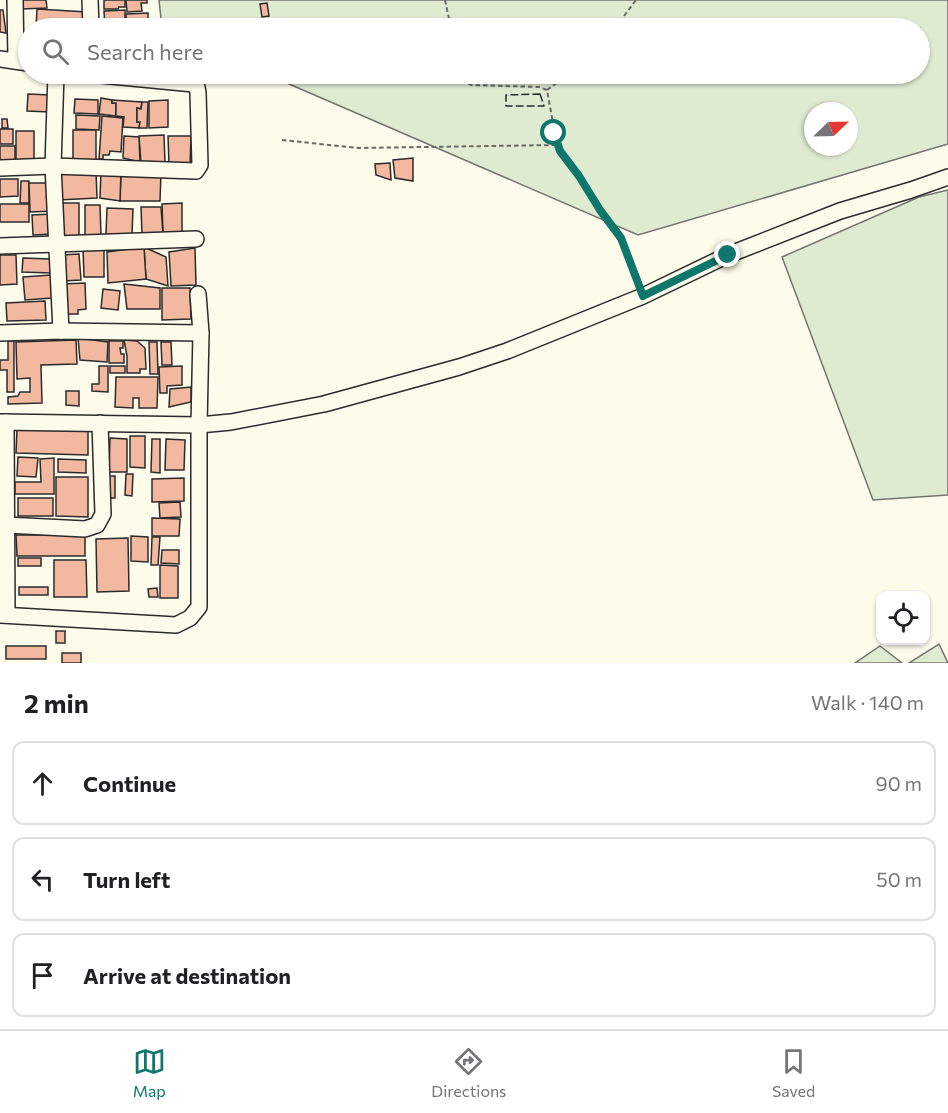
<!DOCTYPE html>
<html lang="en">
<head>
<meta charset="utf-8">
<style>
	body { margin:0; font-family:Commissioner,sans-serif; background:#f2f2f2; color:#202124 }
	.controls { position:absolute; right:18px; bottom:18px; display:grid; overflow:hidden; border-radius:12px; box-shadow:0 2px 4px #0004 }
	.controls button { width:54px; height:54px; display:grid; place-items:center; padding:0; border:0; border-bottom:2px solid #e0e0e0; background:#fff; color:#202124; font:30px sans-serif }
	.compass { position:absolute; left:804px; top:102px; width:54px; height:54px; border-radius:50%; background:#fff; box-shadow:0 2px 4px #0004; rotate:67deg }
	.stop { position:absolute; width:18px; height:18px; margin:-14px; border:4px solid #0f766e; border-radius:50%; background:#fff }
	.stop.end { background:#0f766e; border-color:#fff; box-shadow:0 2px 6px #0008 }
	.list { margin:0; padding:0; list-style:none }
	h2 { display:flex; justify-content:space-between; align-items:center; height:78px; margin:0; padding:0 24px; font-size:26px }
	h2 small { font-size:20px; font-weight:400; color:#757577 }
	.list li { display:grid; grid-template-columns:39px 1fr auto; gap:18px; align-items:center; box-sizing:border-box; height:84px; margin:0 12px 12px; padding:0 12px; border:2px solid #e0e0e0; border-radius:12px }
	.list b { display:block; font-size:22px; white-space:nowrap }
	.list em { font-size:20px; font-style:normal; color:#757577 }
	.icon { flex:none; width:33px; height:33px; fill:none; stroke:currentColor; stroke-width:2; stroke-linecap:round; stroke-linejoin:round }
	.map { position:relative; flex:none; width:948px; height:663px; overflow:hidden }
	.search { position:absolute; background:#fff; box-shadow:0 2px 4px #0004; left:18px; right:18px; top:18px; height:66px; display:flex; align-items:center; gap:15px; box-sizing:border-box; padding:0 21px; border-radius:33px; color:#757577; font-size:22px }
	.sheet { height:366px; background:#fff }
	nav { display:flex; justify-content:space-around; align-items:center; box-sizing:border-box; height:84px; border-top:2px solid #e0e0e0; background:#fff; font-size:16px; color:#757577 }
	nav a { display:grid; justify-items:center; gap:3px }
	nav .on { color:#0f766e }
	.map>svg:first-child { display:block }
	.green { fill:#deebd1; stroke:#74746e; stroke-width:1.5; fill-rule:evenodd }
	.building { fill:#f2b8a0; stroke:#2b2b2b; stroke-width:1.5 }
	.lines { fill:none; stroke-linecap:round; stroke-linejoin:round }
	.minor-casing { stroke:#2b2b2b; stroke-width:18 }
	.path { stroke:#6a6964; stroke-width:2; stroke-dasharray:4.5 3; stroke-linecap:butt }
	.minor { stroke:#fdfbea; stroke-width:15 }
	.fence { stroke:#2b2b2b; stroke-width:1.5; stroke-dasharray:8 3; stroke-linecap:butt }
	.route { stroke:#0f766e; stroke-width:8 }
</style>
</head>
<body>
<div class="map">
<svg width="948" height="663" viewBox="0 0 948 663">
	<rect width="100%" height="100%" fill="#fdfbea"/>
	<g class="green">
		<path d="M 159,0 L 948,0 L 948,144 L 638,235 L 266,74 L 920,74 L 920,28 L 162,28 ZM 813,111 L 849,111 L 849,147 L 813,147 Z"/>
		<path d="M 948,190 L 948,495 L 873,500 L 782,257 L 919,197 Z"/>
		<path d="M 939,644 L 948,663 L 909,663 Z"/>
		<path d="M 880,646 L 902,663 L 855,663 Z"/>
	</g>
	<g class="building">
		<path d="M 19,0 L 46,0 L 47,8 L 20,9 Z"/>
		<path d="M 104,0 L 125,0 L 125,7 L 119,7 L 118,9 L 104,9 Z"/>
		<path d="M 126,0 L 147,0 L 147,3 L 141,3 L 142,11 L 127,12 Z"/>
		<path d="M 267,3 L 269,16 L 262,17 L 260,4 Z"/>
		<path d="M 37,9 L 87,12 L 86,28 L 36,28 Z"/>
		<path d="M 0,10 L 3,10 L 6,33 L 0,32 Z"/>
		<path d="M 125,10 L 125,28 L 105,28 L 104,11 Z"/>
		<path d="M 148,13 L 148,20 L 141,20 L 141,23 L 149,23 L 149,28 L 127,28 L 126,14 Z"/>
		<path d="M 28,94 L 50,95 L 50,112 L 27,111 Z"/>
		<path d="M 101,98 L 112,100 L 112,103 L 116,103 L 116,116 L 99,114 Z"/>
		<path d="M 75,99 L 98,100 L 98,114 L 74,113 Z"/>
		<path d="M 112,100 L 142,102 L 141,109 L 137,108 L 137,122 L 140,122 L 139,128 L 123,127 L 124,117 L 116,116 L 116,103 L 112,103 Z"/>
		<path d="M 168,100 L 168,127 L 149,128 L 149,101 Z"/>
		<path d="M 142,102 L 148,102 L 147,128 L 139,128 L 140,122 L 137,122 L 137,108 L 141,109 Z"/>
		<path d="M 76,115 L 100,116 L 99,130 L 76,129 Z"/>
		<path d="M 102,116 L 123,118 L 121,152 L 110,151 L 109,155 L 103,155 L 103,159 L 99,159 Z"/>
		<path d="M 2,119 L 7,119 L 8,128 L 2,128 Z"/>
		<rect x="0" y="129" width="13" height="15"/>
		<rect x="73" y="130" width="23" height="31"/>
		<path d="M 16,131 L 34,131 L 34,162 L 16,161 Z"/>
		<path d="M 164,135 L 165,163 L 141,164 L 139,136 Z"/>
		<path d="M 124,136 L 139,137 L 140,162 L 123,158 Z"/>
		<path d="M 168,136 L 191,136 L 190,165 L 169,165 Z"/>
		<rect x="0" y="146" width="15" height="18"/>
		<path d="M 413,158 L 413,181 L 395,178 L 393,160 Z"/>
		<path d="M 390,163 L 391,180 L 376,175 L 375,164 Z"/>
		<path d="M 121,170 L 161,173 L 160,201 L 120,201 Z"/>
		<path d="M 121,170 L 120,201 L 100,198 L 101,171 Z"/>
		<path d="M 96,172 L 97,198 L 58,200 L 57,173 Z"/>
		<path d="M 0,179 L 18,179 L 18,196 L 0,197 Z"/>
		<path d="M 21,181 L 29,181 L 29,203 L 20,203 Z"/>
		<path d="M 29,183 L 54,183 L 54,211 L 30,212 Z"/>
		<rect x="58" y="203" width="21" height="33"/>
		<path d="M 182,203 L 182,233 L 163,233 L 162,204 Z"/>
		<rect x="0" y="204" width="29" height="18"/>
		<path d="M 85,205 L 100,205 L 101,236 L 85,237 Z"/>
		<path d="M 141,207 L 161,207 L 163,234 L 142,235 Z"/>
		<path d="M 107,208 L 133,209 L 132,235 L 106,234 Z"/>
		<path d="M 52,214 L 54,234 L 33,235 L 32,215 Z"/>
		<path d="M 144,247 L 166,257 L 168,286 L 146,279 Z"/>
		<path d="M 144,247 L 146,279 L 108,283 L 107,252 Z"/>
		<path d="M 83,248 L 104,250 L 104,277 L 84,277 Z"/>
		<path d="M 195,248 L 196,285 L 171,286 L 169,252 Z"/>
		<path d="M 79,254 L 81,280 L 62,281 L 61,255 Z"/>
		<path d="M 0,255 L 16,255 L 17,284 L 0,285 Z"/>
		<path d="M 23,258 L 50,259 L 50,273 L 22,272 Z"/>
		<path d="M 51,275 L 52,298 L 25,300 L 23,277 Z"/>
		<path d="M 85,283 L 86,309 L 78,310 L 78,314 L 63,314 L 61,284 Z"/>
		<path d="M 124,284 L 160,288 L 160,309 L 127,309 Z"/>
		<path d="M 162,288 L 190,288 L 191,319 L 162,320 Z"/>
		<path d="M 103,289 L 120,291 L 118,310 L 101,308 Z"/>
		<path d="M 45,301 L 46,320 L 7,321 L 6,303 Z"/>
		<path d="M 78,338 L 108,342 L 107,362 L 80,360 Z"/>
		<path d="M 76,340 L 77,364 L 41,365 L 42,403 L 8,404 L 8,397 L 18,396 L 20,392 L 30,392 L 30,378 L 17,379 L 16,342 Z"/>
		<path d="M 124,340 L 137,341 L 145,348 L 146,369 L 140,369 L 140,373 L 127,373 L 127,356 Z"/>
		<path d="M 8,341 L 14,341 L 14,392 L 7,392 L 7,370 L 0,370 L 0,360 L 8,360 Z"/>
		<path d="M 109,341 L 123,341 L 123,348 L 120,348 L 121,354 L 124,354 L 124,363 L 109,363 Z"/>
		<path d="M 149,342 L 157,342 L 158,374 L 150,374 Z"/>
		<path d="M 161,342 L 171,342 L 172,365 L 162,365 Z"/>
		<path d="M 99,366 L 108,366 L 108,392 L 92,391 L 92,384 L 99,384 Z"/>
		<rect x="110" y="366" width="15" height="7"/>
		<path d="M 182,366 L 182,385 L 167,386 L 167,393 L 160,393 L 159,367 Z"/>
		<path d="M 116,377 L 158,377 L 157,408 L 139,408 L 139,398 L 133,398 L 133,408 L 115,407 Z"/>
		<path d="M 191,387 L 191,402 L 169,407 L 170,389 Z"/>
		<path d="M 66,391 L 79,391 L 79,406 L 66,405 Z"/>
		<path d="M 17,429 L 88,430 L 88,455 L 16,453 Z"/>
		<path d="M 130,436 L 145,436 L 145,468 L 130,467 Z"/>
		<path d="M 110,438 L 127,439 L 127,472 L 109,472 Z"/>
		<path d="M 152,439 L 160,439 L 160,473 L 151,472 Z"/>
		<path d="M 166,439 L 185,440 L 184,470 L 165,470 Z"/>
		<path d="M 18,457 L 38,458 L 36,477 L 17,476 Z"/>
		<path d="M 54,458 L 54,494 L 15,494 L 15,482 L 41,482 L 40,459 Z"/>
		<path d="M 58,459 L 86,460 L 86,473 L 58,472 Z"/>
		<path d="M 126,474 L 133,474 L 132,496 L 125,495 Z"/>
		<path d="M 108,476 L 115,476 L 115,498 L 109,498 Z"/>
		<path d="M 56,477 L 88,477 L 88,517 L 56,516 Z"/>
		<path d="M 184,478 L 184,501 L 152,502 L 152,479 Z"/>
		<rect x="18" y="498" width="35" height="18"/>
		<path d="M 180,502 L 181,517 L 160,518 L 159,503 Z"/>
		<path d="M 152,518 L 180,519 L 179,536 L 152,536 Z"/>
		<path d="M 16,535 L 85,535 L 85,556 L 17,556 Z"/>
		<path d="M 131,536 L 148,537 L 148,562 L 131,561 Z"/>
		<path d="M 152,537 L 160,537 L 158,565 L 151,565 Z"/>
		<path d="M 128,538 L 129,591 L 97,592 L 96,539 Z"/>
		<path d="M 162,550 L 179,550 L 179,564 L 161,563 Z"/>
		<rect x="18" y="558" width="23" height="8"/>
		<path d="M 54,560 L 86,560 L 87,597 L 54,597 Z"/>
		<path d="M 160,565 L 178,566 L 178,598 L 160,598 Z"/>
		<rect x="19" y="587" width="29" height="8"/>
		<path d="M 157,588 L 158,597 L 149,597 L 148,589 Z"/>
		<rect x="56" y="631" width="9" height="12"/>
		<rect x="6" y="646" width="40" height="13"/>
		<rect x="62" y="653" width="19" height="10"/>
	</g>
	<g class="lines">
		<g class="minor-casing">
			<g id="minor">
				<path d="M 15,0 L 16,61"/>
				<path d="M 90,0 L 91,28"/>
				<path d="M 0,59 L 28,63"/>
				<path d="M 56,74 L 53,166 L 61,331"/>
				<path d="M 0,168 L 53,166 L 196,171 L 200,165 L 198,93 L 197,87 L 194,84 L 90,74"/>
				<path d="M 0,246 L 196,239"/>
				<path d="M 0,333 L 61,331 L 201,333"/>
				<path d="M 0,422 L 199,425 L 231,422 L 324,404 L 459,367 L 507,351 L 643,296 L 728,255 L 840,211 L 911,190 L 948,177"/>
				<path d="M 6,422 L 7,615"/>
				<path d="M 6,525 L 85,529 L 97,525 L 103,514 L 100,423"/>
				<path d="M 0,615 L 176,625 L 190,618 L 199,607 L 199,425 L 201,333 L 198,294"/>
			</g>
		</g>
		<g class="path">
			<path d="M 445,0 L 451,28"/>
			<path d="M 615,28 L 636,0"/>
			<path d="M 256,74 L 291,74"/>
			<path d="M 457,74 L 464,81 L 471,85 L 539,87 L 547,90 L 557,145 L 563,156 L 579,176 L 600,210 L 620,238 L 638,283"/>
			<path d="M 547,90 L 569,74"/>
			<path d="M 282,140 L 358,148 L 557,145"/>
		</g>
		<use href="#minor" class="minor"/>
		<path class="fence" d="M 540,94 L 544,106 L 506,106 L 506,95 Z"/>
	</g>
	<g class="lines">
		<path class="route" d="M 554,133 L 560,151 L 579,176 L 600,210 L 621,238 L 643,296 L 728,255"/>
	</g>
</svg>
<div class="controls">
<button><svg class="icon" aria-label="locate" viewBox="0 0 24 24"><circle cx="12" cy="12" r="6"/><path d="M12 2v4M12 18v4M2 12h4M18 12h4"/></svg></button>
</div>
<svg class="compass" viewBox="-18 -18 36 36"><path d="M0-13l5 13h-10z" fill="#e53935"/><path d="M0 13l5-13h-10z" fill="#757577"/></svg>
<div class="stop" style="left:554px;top:133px"></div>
<div class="stop end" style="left:728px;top:255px"></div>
<div class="search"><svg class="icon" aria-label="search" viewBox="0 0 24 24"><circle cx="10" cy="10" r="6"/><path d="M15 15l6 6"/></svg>Search here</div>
</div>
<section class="sheet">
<h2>2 min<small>Walk · 140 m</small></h2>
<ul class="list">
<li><svg class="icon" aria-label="ahead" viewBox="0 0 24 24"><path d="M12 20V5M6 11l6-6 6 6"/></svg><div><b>Continue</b></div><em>90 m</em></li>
<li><svg class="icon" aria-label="left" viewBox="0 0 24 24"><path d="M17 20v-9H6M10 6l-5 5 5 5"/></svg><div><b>Turn left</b></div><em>50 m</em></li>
<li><svg class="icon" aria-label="arrive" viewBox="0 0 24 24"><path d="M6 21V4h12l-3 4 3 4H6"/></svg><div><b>Arrive at destination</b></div></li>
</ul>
</section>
<nav>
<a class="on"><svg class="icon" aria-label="map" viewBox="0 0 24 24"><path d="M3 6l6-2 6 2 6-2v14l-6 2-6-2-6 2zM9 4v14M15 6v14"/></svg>Map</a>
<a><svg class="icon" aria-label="directions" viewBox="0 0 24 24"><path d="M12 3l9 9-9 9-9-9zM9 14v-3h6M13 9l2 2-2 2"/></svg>Directions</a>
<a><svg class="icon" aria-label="saved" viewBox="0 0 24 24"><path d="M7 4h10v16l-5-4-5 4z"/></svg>Saved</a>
</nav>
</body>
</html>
